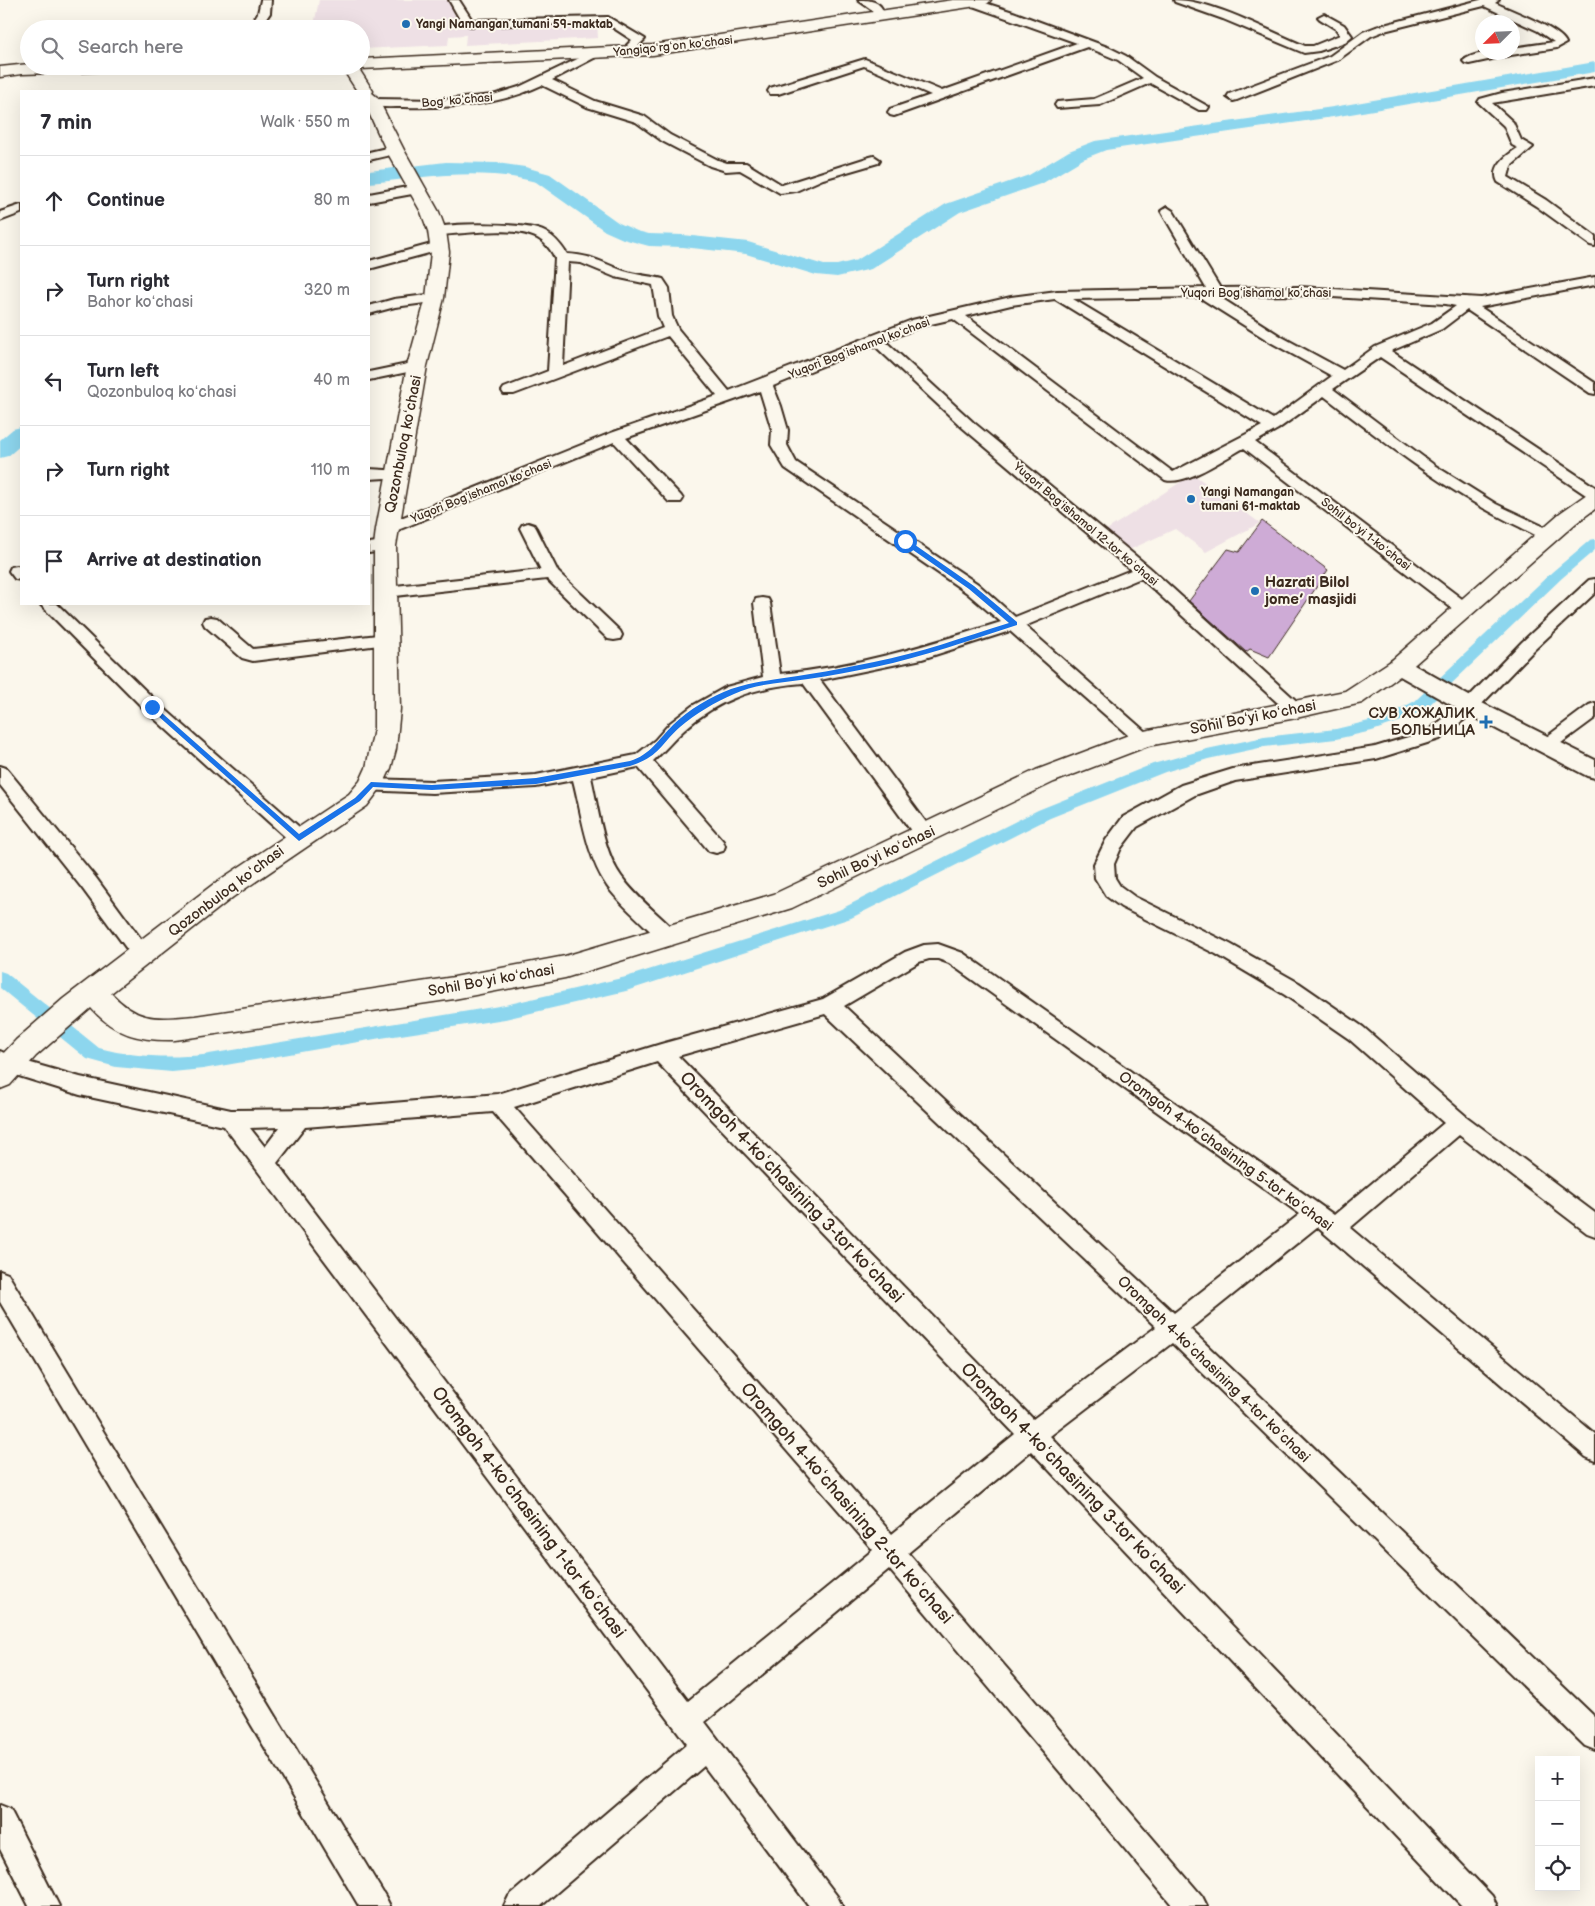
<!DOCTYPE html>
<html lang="en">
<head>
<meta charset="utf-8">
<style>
	body { margin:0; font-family:"Balsamiq Sans",sans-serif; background:#f7f7f7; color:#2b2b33 }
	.controls { position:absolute; right:15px; bottom:15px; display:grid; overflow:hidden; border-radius:0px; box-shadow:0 5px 20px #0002 }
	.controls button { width:45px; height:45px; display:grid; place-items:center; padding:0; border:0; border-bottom:1px solid #e1e1e2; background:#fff; color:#2b2b33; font:25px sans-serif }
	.compass { position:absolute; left:1475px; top:15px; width:45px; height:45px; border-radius:50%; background:#fff; box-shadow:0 5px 20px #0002; rotate:246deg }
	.stop { position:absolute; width:15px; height:15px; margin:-11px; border:4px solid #1a73e8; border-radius:50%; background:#fff }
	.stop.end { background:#1a73e8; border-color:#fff; box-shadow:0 1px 5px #0008 }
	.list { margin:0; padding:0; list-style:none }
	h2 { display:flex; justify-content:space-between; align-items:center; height:65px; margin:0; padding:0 20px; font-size:21px }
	h2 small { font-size:16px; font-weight:400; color:#7c7c81 }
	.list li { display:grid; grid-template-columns:32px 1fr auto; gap:15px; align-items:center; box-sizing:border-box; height:90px; padding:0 20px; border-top:1px solid #e1e1e2 }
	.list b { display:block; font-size:19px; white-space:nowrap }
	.list p { margin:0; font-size:16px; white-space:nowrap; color:#7c7c81 }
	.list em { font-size:16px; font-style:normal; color:#7c7c81 }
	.icon { flex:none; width:28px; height:28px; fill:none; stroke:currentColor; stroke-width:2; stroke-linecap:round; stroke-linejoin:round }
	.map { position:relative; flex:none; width:1595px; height:1906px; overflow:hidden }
	.search { position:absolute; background:#fff; box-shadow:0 5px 20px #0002; left:20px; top:20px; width:350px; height:55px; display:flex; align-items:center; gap:12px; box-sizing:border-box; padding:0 18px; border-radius:28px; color:#7c7c81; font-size:19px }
	.panel { position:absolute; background:#fff; box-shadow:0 5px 20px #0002; left:20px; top:90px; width:350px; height:515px; border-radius:0px }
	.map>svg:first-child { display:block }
	.built { fill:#eee0e5 }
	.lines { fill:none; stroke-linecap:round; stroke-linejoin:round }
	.canal { fill:#8dd6ee; fill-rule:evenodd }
	.river { fill:#8dd6ee; fill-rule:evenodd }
	.building { fill:#ceabd6; stroke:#3b2a1e }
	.minor-casing { stroke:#3b2a1e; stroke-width:4 }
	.tertiary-casing { stroke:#3b2a1e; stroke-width:4 }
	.secondary-casing { stroke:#3b2a1e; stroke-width:3 }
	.primary-casing { stroke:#3b2a1e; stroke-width:3 }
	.minor { fill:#fbf7ec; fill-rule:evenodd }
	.tertiary { fill:#fbf7ec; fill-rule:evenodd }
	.secondary { fill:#fbf7ec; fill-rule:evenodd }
	.primary { fill:#fbf7ec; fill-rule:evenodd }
	.route { fill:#1a73e8 }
	.poi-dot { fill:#1f6fb2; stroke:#fbf7ec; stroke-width:2 }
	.labels { text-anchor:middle; stroke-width:4; stroke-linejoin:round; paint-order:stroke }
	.far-poi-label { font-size:12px; font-weight:bold; fill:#3b2a1e; stroke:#fbf7ec; text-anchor:start }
	.far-street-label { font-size:12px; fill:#3b2a1e; stroke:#fbf7ec }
	.street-label { font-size:15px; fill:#3b2a1e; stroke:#fbf7ec }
	.poi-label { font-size:15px; font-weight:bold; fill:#3b2a1e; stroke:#fbf7ec; text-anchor:start }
	.near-street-label { font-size:18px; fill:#3b2a1e; stroke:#fbf7ec }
</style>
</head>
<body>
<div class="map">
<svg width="1595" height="1906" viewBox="0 0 1595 1906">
	<rect width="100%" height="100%" fill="#fbf7ec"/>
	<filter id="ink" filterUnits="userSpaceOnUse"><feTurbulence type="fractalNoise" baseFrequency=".02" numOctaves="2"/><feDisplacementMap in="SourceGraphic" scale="10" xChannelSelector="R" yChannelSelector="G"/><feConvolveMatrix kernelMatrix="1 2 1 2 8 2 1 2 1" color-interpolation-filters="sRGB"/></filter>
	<g filter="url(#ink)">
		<g class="built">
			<path d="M 319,0 L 448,0 L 460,26 L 597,20 L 598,38 L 465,45 L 466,35 L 449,36 L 448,45 L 361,49 L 361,29 L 351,29 L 351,24 L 314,25 Z"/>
			<path d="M 1193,474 L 1260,523 L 1206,552 L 1175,529 L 1129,550 L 1105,531 Z"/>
		</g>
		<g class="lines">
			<path class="canal" d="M 1595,539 L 1595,550 L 1562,578 L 1425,709 L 1404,720 L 1372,731 L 1336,739 L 1264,747 L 1208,759 L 1165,772 L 1050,818 L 851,918 L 626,991 L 505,1019 L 381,1038 L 203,1069 L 172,1072 L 116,1067 L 87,1059 L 0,988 L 0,971 L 6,973 L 99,1048 C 133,1057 168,1058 203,1055 L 505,1005 L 626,977 L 839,910 L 1038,810 L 1153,764 L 1207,749 L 1264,737 L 1336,729 L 1369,721 L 1394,712 L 1415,701 L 1552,572 L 1590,540 Z"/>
			<g class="river">
				<path d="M 1595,62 L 1595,72 L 1333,117 L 1106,150 L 1083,159 L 1043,183 L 960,212 L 871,269 L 837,277 L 816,275 L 746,254 L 683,247 L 649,246 L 623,239 L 605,231 L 536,182 C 481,167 425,177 369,183 L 369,171 L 446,162 L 497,163 L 525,167 L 550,174 L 619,223 L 637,231 L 649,234 L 683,235 L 748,242 L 824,265 L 837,265 L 857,260 L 946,204 L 1029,175 L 1069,151 L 1095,141 L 1333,107 Z"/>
				<path d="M 21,427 L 21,445 L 8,456 L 0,458 L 0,440 L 13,429 Z"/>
			</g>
		</g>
		<path class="building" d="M 1262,521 L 1328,570 L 1269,657 L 1250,649 L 1246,652 L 1189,601 L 1228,549 L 1239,552 Z"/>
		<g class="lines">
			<g class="minor-casing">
				<g id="minor">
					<path d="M 261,0 L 271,0 L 270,13 L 259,29 L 248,29 L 258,13 Z"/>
					<path d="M 449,0 L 459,0 L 472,20 L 608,17 L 645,39 L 637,47 L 629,47 L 627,45 L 632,40 L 606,23 L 471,26 L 462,23 Z"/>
					<path d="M 858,0 C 868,0 879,0 883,11 L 877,14 L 873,13 L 871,9 Z"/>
					<path d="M 967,0 L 976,0 L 1013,12 L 1110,48 L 1126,56 L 1155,77 L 1209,107 L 1207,110 L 1199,110 L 1150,83 L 1100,105 L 1057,108 L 1055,105 L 1057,102 L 1094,99 L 1143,78 L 1118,60 L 1087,47 L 894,116 L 890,115 L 888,112 L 890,109 L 931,95 L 864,66 L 778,94 L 770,94 L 768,91 L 770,88 L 865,59 L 942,91 L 1077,43 L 967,4 Z"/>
					<path d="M 1174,0 C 1213,0 1268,31 1305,46 L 1313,46 L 1340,35 L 1336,29 L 1320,19 L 1318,17 L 1324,14 L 1344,25 L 1352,36 L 1345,42 L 1319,51 L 1304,53 L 1223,19 L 1175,2 Z"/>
					<path d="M 1480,0 L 1499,0 L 1495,3 C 1510,10 1561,29 1566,43 L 1557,48 L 1511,55 L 1469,64 L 1465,63 L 1463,61 C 1474,51 1498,52 1512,52 L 1512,48 L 1554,42 L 1538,31 L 1484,6 L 1384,31 L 1371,36 L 1338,60 L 1237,100 L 1233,101 L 1227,97 L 1229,94 L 1330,56 L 1363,32 L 1376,27 Z"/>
					<path d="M 592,52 L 596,53 L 598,55 L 596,57 L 552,80 L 595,101 L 644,116 L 670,135 L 718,160 L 727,163 L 746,163 L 782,185 L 870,157 L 874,156 L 880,160 L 878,163 L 823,179 L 796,191 L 780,193 L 740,170 L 726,171 L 710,166 L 662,141 L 636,122 L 587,107 L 542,85 C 498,106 451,108 403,107 C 392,107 380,108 369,105 L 369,100 L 373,99 L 442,100 L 493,95 L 519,87 Z"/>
					<path d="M 1595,78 L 1595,86 L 1492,103 L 1513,122 L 1521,140 L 1533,147 L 1511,166 L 1508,177 L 1546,200 L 1595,236 L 1595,246 L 1590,245 L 1536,206 L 1498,182 C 1490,167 1507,155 1518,148 L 1512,145 L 1504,126 L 1478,102 L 1480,99 L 1502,93 Z"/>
					<path d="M 395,146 L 399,147 L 401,150 L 399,153 L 369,160 L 369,152 Z"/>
					<path d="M 418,185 L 423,186 L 424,189 L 423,192 L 369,202 L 369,194 Z"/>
					<path d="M 21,205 L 21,213 L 0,221 L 0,212 Z"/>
					<path d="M 1167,207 L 1173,211 L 1220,288 L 1300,287 L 1481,298 L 1595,277 L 1595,285 L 1480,307 L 1595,383 L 1595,394 L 1590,393 L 1467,310 L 1442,329 L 1391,351 L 1595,487 L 1595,499 L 1589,497 L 1380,357 L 1333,389 L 1434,465 L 1496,504 L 1555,532 L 1557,535 L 1555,538 C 1543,541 1530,532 1520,527 C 1448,493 1387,444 1324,396 L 1278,429 L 1255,442 L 1470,605 L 1472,609 L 1470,613 L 1464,614 L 1458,613 L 1244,448 C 1225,458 1186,486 1165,480 L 953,319 L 922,326 L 885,341 L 973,422 L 1149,567 L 1302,706 L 1305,710 L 1302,714 L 1296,716 L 1290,714 L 1141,578 L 1025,626 L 1149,735 L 1152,739 L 1149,743 L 1143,745 L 1137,743 L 1010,631 L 922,659 L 820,680 L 931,829 L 933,834 L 931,839 L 924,841 L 917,839 L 803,683 C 756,687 719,698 683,731 C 673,740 664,751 653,761 L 723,841 L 725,846 L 723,851 L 716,853 L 709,851 L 638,767 L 591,777 C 598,807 603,851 621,876 C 636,897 657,913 675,931 L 678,936 L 675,941 C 661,946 654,934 644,925 C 631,912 617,900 607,886 C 586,855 582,815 573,780 L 536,787 L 432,793 L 364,790 L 362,785 L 364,780 L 371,779 L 432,781 L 536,775 L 636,755 L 655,740 L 670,723 L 692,706 L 726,687 L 763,677 L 754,603 L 756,599 L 762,598 L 768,599 L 770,603 L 780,674 C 856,667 928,645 1001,622 L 966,592 L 785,468 L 771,445 L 772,430 L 760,391 L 626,438 L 681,496 L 683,499 L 681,502 L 669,502 L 614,442 L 393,532 L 381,532 L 379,529 L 381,526 L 611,433 L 717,396 L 668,336 L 514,394 L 504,394 L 502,391 L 504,388 L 548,371 L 555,258 C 550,248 542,238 530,235 C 507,227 462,234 437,235 L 432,234 L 430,231 L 432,228 C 453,223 527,222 545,232 C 555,237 561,245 567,254 C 592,255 602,263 624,271 C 636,275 650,276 663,279 L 669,288 L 672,316 L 678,329 L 729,391 L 912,320 L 1011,297 L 1057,291 L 1206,288 L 1161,211 ZM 568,262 L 581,263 L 615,277 L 653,285 L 658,316 L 663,328 L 563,366 ZM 1300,295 L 1446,304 L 1456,306 L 1432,323 L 1375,347 L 1343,370 L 1282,337 L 1218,296 ZM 1199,297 L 1272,343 L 1332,376 L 1273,419 L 1073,299 ZM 1055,299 L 1262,426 L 1173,472 L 966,316 L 1011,305 ZM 874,345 L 963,428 L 1131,570 L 1015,617 L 978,584 L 796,462 L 787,445 L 788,430 L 781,406 L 773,386 Z"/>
					<path d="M 439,242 L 446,246 L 444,249 L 369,269 L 369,261 Z"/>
					<path d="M 435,294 L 442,298 L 440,301 L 395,307 L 369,314 L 369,306 L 394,299 Z"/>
					<path d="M 417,362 L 422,363 L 424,366 L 422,369 L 369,380 L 369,372 Z"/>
					<path d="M 369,469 L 402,471 L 405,474 L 402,477 L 369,479 Z"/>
					<path d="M 528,523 L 534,525 L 536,528 L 558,572 L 620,631 L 622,635 L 620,639 L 614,640 L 608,639 L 547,579 L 386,597 L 380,596 L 378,592 L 380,588 L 386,587 L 541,570 L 520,528 L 522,525 Z"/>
					<path d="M 385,541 L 391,543 L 393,546 L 391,549 L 369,553 L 369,543 Z"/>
					<path d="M 17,566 L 21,567 L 21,580 L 15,579 L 9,571 L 11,567 Z"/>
					<path d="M 1595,579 L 1595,593 L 1534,650 L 1476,710 L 1440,739 L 1376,759 L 1235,781 L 1195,795 L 1137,827 L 1121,848 L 1114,864 L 1115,878 L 1120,886 L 1135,897 L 1230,944 L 1299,983 L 1363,1027 L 1467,1117 L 1595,1213 L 1595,1236 L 1587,1233 L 1459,1135 L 1350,1228 L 1595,1434 L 1595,1461 L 1586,1457 L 1317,1227 L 1190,1329 L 1595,1717 L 1595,1750 L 1585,1746 L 1172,1343 L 1050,1436 L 1492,1896 L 1497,1906 L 1462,1906 L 1031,1451 L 908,1553 L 1202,1896 L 1207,1906 L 1173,1906 L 889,1569 L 705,1722 L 837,1896 L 842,1906 L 809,1906 L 704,1766 L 541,1906 L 504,1906 L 509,1896 L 687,1744 L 224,1126 L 80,1095 L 3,1071 L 0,1069 L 0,1051 L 17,1059 L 80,1077 L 231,1110 L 322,1109 L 498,1094 L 661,1044 L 823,999 L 905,952 L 924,945 L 938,944 L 963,953 L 1334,1215 L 1444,1123 L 1349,1039 L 1285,995 L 1216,954 L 1121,907 L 1106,896 L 1095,878 L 1094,864 L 1106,840 L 1123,817 L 1181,785 L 1233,769 L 1375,747 L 1428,731 L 1464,702 L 1522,642 L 1589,580 ZM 938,959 L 949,963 L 1300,1214 L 1174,1313 L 844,1006 L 919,962 L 929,959 ZM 825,1014 L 1156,1327 L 1033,1419 L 678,1056 ZM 657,1062 L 1015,1434 L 892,1534 L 514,1107 ZM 493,1112 L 873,1550 L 688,1701 L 277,1163 L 305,1127 ZM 280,1127 L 265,1147 L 250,1128 Z"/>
					<path d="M 40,604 L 57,604 L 158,703 L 306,833 L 308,838 L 306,843 L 299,845 L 292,843 L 146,711 Z"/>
					<path d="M 211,617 L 217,618 L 253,649 L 387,634 L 393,635 L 396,639 L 393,643 L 387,644 L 253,661 L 242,658 L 205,626 L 203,622 L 205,618 Z"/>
					<path d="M 1595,703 L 1595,718 L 1553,749 L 1547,751 L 1541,749 L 1538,745 L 1541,741 L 1589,705 Z"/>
					<path d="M 0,766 L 6,768 L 96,878 L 149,950 L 152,955 L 149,960 L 142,963 L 135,960 L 82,888 L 0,785 Z"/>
					<path d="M 0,1271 L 8,1274 L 385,1896 L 390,1906 L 359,1906 L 0,1302 Z"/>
					<path d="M 0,1805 L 10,1809 L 59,1906 L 29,1906 L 0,1849 Z"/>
				</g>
			</g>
			<g class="tertiary-casing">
				<path id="tertiary" d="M 1399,659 L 1407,661 L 1478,701 L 1595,760 L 1595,778 L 1587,776 L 1462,711 L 1391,671 L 1388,666 L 1391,661 Z"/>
			</g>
			<g class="secondary-casing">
				<path id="secondary" d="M 341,66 L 357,66 L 373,91 L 372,93 L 377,97 L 404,150 L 439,212 L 446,231 L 449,252 L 444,298 L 427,366 L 396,546 L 400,709 L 396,749 L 391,768 L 383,785 L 367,806 L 233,897 L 111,993 C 139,1023 156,1019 195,1016 L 454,977 L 565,956 L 774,894 L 1036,770 L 1134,733 L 1345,691 L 1391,661 L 1560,513 L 1587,494 L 1595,493 L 1595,509 L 1576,523 L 1407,671 L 1362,703 L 1296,718 L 1148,746 L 1054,782 L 792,908 L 565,978 L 454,999 L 175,1040 C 140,1041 115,1035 91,1008 L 36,1056 L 10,1085 L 0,1089 L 0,1057 L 16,1040 L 63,999 L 215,883 L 349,794 L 360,781 L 366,768 L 374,729 L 374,546 L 376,529 L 407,366 L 426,298 L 431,252 L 428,231 L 421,212 L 386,150 L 369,113 L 369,91 L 357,91 Z"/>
			</g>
			<g class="primary-casing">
				<g id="primary">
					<path d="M 953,0 L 991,0 L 988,3 L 983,5 L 653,55 L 361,69 L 355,66 L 361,66 L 361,59 L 653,45 Z"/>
					<path d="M 29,64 L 29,66 L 122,66 L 120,69 L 114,71 L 22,74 L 0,77 L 0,67 Z"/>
				</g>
			</g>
			<use href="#minor" class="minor"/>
			<use href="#tertiary" class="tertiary"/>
			<use href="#secondary" class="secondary"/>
			<use href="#primary" class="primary"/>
		</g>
	</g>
	<path class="route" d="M 903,540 L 908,540 L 974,586 L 1017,622 L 1017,625 C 970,640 923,657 875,667 C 853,671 830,676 808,679 C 783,683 757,683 734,694 C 715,702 695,714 680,727 C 660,745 659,757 630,766 L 536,784 L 432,790 L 373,787 L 360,801 L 299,841 L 148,707 L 154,706 L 299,834 L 355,798 L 371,782 L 432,785 L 536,778 L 630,761 C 650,755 659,739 673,725 C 688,710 712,696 731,689 C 758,680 783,679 810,674 C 831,671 852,666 874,662 C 920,653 964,637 1009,623 L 969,589 L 903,543 Z"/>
	<g class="poi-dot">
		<circle cx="406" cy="24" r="5"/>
		<circle cx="1191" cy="499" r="5"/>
		<circle cx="1255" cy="591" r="5"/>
		<path d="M1483.5 714.5h5v5h5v5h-5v5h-5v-5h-5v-5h5z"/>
	</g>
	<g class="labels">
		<g class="far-poi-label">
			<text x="416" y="28">Yangi Namangan tumani 59-maktab</text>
			<text x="1201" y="496">Yangi Namangan<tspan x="1201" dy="14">tumani 61-maktab</tspan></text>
		</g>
		<g class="far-street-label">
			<text transform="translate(673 46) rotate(-6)" y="4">Yangiqoʻrgʻon koʻchasi</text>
			<text transform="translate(457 100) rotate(-5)" y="4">Bogʻ koʻchasi</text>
			<text x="1256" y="297">Yuqori Bogʻishamol koʻchasi</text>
			<text transform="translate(859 348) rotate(-21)" y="4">Yuqori Bogʻishamol koʻchasi</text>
			<text transform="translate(481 491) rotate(-22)" y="4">Yuqori Bogʻishamol koʻchasi</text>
			<text transform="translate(1086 524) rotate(40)" y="4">Yuqori Bogʻishamol 12-tor koʻchasi</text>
			<text transform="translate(1366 534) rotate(38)" y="4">Sohil boʻyi 1-koʻchasi</text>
		</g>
		<g class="street-label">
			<text transform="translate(403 444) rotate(-79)" y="5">Qozonbuloq koʻchasi</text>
			<text transform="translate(1253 717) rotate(-11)" y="5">Sohil Boʻyi koʻchasi</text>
			<text transform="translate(876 857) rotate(-25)" y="5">Sohil Boʻyi koʻchasi</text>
			<text transform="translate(226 891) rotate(-37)" y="5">Qozonbuloq koʻchasi</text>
			<text transform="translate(491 980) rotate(-10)" y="5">Sohil Boʻyi koʻchasi</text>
			<text transform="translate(1226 1151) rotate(36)" y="5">Oromgoh 4-koʻchasining 5-tor koʻchasi</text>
			<text transform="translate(1214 1369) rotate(44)" y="5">Oromgoh 4-koʻchasining 4-tor koʻchasi</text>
		</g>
		<g class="poi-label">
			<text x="1265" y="587">Hazrati Bilol<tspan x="1265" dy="17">jome’ masjidi</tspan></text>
			<text x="1475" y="718" text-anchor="end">СУВ ХОЖАЛИК<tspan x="1475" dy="17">БОЛЬНИЦА</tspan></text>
		</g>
		<g class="near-street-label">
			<text transform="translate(792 1187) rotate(46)" y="6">Oromgoh 4-koʻchasining 3-tor koʻchasi</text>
			<text transform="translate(1073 1478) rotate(46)" y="6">Oromgoh 4-koʻchasining 3-tor koʻchasi</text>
			<text transform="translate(847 1503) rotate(49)" y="6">Oromgoh 4-koʻchasining 2-tor koʻchasi</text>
			<text transform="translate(529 1512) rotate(53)" y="6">Oromgoh 4-koʻchasining 1-tor koʻchasi</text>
		</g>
	</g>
</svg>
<div class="controls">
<button>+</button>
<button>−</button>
<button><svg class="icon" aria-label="locate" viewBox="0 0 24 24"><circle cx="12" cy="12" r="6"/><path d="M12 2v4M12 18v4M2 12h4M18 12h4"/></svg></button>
</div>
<svg class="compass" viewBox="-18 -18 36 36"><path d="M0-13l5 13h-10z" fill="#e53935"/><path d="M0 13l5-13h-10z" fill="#7c7c81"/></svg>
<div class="stop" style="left:905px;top:541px"></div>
<div class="stop end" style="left:152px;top:707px"></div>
<div class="search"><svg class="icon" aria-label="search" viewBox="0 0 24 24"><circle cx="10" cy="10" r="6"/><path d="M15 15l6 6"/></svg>Search here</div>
<section class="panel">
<h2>7 min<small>Walk · 550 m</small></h2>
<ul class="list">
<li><svg class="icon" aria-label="ahead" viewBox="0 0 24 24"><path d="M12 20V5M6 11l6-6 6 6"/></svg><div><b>Continue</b></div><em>80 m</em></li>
<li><svg class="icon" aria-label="right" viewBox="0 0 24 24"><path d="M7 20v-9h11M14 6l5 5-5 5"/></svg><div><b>Turn right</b><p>Bahor koʻchasi</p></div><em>320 m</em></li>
<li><svg class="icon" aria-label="left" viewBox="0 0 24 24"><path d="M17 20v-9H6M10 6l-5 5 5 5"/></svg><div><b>Turn left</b><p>Qozonbuloq koʻchasi</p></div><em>40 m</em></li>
<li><svg class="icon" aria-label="right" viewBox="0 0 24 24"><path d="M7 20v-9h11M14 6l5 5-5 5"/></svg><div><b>Turn right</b></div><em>110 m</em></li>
<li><svg class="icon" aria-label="arrive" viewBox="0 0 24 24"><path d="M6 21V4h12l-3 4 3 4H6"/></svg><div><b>Arrive at destination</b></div></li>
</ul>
</section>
</div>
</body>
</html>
